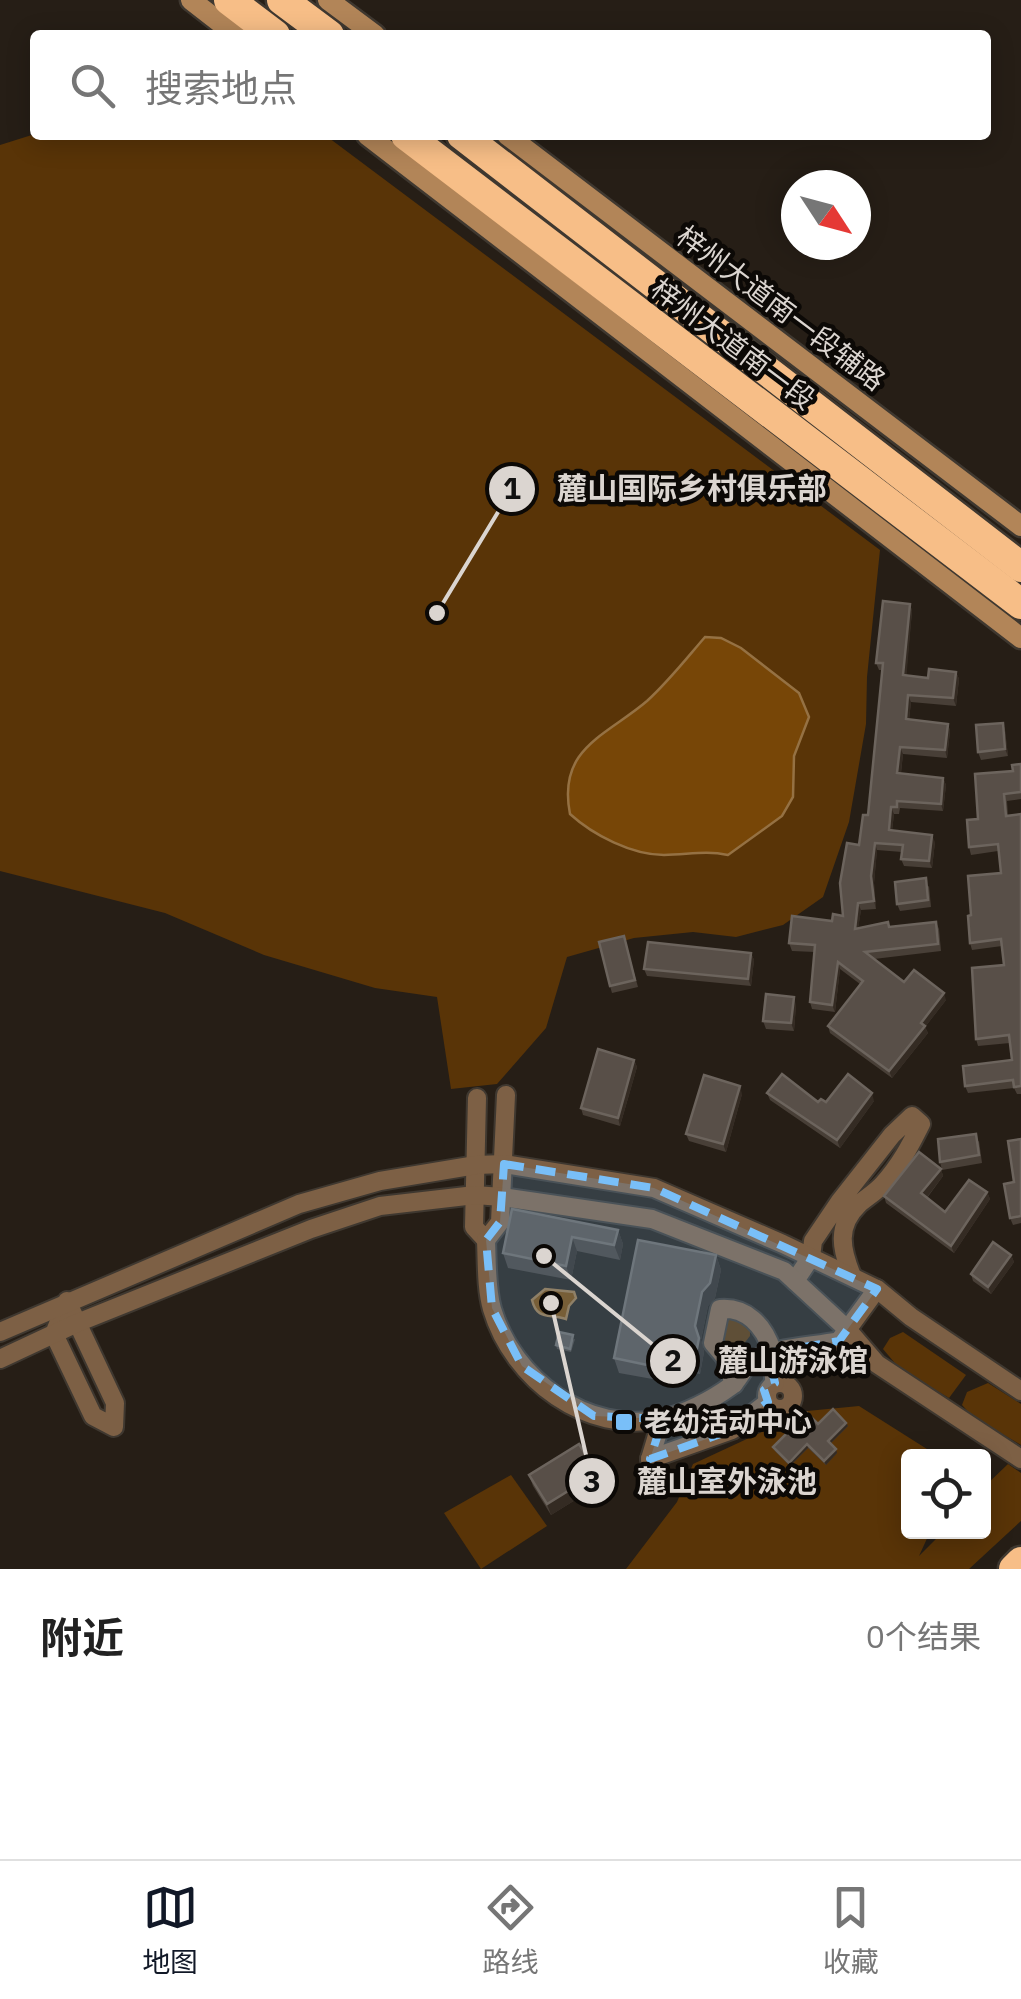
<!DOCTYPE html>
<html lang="zh">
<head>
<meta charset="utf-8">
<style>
	body { margin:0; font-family:"IBM Plex Sans","Noto Sans SC",sans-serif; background:#f2f2f2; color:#222 }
	.controls { position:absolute; right:30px; bottom:30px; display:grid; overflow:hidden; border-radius:10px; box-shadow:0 5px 25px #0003 }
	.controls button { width:90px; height:90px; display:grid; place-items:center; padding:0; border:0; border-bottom:2px solid #e0e0e0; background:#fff; color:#222; font:50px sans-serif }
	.compass { position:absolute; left:781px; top:170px; width:90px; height:90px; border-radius:50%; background:#fff; box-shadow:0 5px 25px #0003; rotate:126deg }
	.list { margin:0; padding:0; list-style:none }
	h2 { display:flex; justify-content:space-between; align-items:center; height:130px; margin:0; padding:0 40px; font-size:42px }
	h2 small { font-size:32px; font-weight:400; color:#767676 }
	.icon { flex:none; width:55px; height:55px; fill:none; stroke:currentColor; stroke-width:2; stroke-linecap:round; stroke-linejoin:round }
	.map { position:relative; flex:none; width:1021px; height:1569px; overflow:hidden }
	.search { position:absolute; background:#fff; box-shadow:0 5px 25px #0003; left:30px; right:30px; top:30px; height:110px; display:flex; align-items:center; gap:25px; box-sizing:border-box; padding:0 35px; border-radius:10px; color:#767676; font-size:38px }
	.sheet { height:290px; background:#fff }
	nav { display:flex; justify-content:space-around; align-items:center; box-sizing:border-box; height:140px; border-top:2px solid #e0e0e0; background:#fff; font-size:28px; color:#767676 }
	nav a { display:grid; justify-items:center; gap:5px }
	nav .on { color:#111827 }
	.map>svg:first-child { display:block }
	.green { fill:#593407 }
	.water { fill:#774607; stroke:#957143; stroke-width:2.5 }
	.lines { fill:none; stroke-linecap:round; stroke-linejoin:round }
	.street-casing { stroke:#3f3830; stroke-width:22 }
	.secondary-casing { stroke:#3f3830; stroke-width:25 }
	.highway-casing { stroke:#3f3830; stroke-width:35 }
	.street { stroke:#7d6045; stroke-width:18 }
	.secondary { stroke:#b28558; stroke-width:20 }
	.highway { stroke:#f7be87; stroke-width:30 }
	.wall { fill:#483f37 }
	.shaded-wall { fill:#342b23 }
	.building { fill:#584f48; stroke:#6c645d; stroke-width:2.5 }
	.marked { fill:#79bff8; fill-opacity:0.2; stroke:#79bff8; stroke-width:8; stroke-dasharray:20 12; stroke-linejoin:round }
	.poi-dot { fill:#79bff8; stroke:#0c0906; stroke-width:4 }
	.labels { text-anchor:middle; stroke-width:9; stroke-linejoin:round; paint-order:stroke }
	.street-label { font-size:28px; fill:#dbd5d0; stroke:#0c0906 }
	.poi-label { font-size:28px; font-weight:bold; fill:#dbd5d0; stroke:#0c0906; text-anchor:start }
	.leader { fill:none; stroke:#dbd5d0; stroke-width:4 }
	.callout-dot { fill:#dbd5d0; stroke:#0c0906; stroke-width:4 }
	.mark-label { font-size:30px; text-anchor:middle; font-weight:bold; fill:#111 }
	.callout-label { font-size:30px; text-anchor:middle; font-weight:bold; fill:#dbd5d0; stroke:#0c0906; stroke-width:9; stroke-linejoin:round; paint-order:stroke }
</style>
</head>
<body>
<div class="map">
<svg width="1021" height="1569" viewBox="0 0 1021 1569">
	<rect width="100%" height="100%" fill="#261e16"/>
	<g class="green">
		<path d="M 35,134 L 325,135 L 880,550 L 867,677 L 866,724 L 849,822 L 823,897 L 783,925 L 736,937 L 693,932 L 634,938 L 567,957 L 546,1028 L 497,1084 L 451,1089 L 437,997 L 375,988 L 264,955 L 165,913 L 0,871 L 0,145 Z"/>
		<path d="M 727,1314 L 750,1325 L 750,1336 L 742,1346 L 731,1348 L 721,1343 Z"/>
		<path d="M 903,1332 L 966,1375 L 949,1398 L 899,1368 L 883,1349 L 890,1338 Z"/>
		<path d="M 988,1383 L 1021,1404 L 1021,1445 L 972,1416 L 962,1405 L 967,1392 Z"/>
		<path d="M 859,1406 L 938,1456 L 908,1456 L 908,1532 L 930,1532 L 919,1556 L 943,1532 L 984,1532 L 984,1487 L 1008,1464 L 1021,1473 L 1021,1521 L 969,1569 L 626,1569 L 677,1502 L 693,1464 L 807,1411 Z"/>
		<path d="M 511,1475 L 547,1526 L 481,1569 L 444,1513 Z"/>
	</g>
	<g class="water">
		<path d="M 705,637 L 721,638 L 741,648 L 799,693 L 809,717 L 794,756 L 793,797 L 782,816 L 728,855 C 705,850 687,855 664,855 C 632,855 593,835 570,814 C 557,748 606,736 647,701 C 668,682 686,659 705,637 Z"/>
		<path d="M 545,1289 L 574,1292 L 576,1298 L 569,1306 L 566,1319 C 550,1313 537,1321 532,1300 Z"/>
	</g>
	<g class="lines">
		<g class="street-casing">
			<g id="street">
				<path d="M 477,1098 L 474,1227 L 486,1240 L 500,1222 L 506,1095"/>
				<path d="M 486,1240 C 487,1262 486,1288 492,1309 C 513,1380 587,1435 662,1419 C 685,1414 712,1400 731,1386 C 739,1380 742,1369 750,1363 C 773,1346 812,1347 839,1341 L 877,1289"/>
				<path d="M 795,1281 L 811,1257 L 813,1241 L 840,1201 L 892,1135 L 912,1116 L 921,1124 C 910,1146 900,1165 883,1184 C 876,1192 867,1197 859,1204 C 836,1226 841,1249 852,1276"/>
				<path d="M 67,1301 L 115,1403 L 114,1427 L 93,1416 L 54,1334 Z"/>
				<path d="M 0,1332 L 299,1204 L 380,1181 L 476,1165 L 504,1164 L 654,1188 L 783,1244 L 877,1289 L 911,1317 L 1021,1391"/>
				<path d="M 0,1359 L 77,1323 L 311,1229 L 380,1206 L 475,1195 L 502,1197 L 652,1219 L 784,1271 L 847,1329 L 877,1364 L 1021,1459"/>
				<circle cx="780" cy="1396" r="13"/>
				<path d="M 734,1384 L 725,1357 L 713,1343 L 720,1309 C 746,1307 764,1325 772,1351 C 775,1361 772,1373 775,1383"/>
				<path d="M 650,1459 L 732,1430 L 768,1402"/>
				<path d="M 650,1459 L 662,1419"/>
			</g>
		</g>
		<g class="secondary-casing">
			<g id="secondary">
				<path d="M 191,0 L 236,35"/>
				<path d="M 328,0 L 375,35"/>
				<path d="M 367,135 L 1021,638"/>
				<path d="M 507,135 L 1021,526"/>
			</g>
		</g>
		<g class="highway-casing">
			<g id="highway">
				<path d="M 229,0 L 275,35"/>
				<path d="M 282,0 L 329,35"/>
				<path d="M 406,135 L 1021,604"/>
				<path d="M 462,135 L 1021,567"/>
				<path d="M 1014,1569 L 1021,1562"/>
			</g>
		</g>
		<use href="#street" class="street"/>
		<use href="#secondary" class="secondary"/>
		<use href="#highway" class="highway"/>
	</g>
	<g class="wall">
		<path d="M 910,604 L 912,611 L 906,675 L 928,678 L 956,672 L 959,679 L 956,706 L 911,702 L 909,720 L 948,724 L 950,731 L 947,758 L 903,754 L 901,773 L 943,778 L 946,785 L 943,811 L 900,808 L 899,814 L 894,814 L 892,831 L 935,842 L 932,868 L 904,866 L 901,859 L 902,852 L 877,850 L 874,883 L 876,909 L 861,910 L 858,928 L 890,927 L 936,922 L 939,929 L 941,951 L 874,959 L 904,982 L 946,1000 L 925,1027 L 928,1033 L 892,1078 L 830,1033 L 828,1026 L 860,984 L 840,969 L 835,1012 L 812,1009 L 810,1002 L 815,952 L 792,951 L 789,943 L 843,916 L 859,845 L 868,815 L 883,670 L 879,670 L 876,663 Z"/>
		<path d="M 1003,723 L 1005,730 L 1008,756 L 981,760 L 978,752 Z"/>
		<path d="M 1021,764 L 1021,799 L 1007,801 L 1008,816 L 1021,814 L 1021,1094 L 1017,1094 L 1014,1088 L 968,1093 L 965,1086 L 1012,1060 L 1010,1043 L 978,1046 L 976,1039 L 1004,965 L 1002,946 L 972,950 L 970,943 L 971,915 L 1001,873 L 998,851 L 971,855 L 969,847 L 978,819 L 1013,771 Z"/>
		<path d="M 929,886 L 931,907 L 900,911 L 897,904 Z"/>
		<path d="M 624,936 L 638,987 L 612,993 L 610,986 Z"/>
		<path d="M 751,953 L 754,960 L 751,986 L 647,976 L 644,969 Z"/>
		<path d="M 796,1005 L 794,1031 L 766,1029 L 763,1021 Z"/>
		<path d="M 634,1060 L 637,1067 L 620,1126 L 583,1115 L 581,1108 Z"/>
		<path d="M 767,1093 L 818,1102 L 874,1101 L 840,1148 L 770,1100 Z"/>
		<path d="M 742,1094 L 726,1152 L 689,1141 L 686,1134 Z"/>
		<path d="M 1021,1139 L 1021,1223 L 1013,1225 L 1010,1218 L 1014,1182 Z"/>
		<path d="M 979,1141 L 982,1163 L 942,1170 L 940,1162 Z"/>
		<path d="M 941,1169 L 943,1176 L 927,1198 L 945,1212 L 987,1192 L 990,1199 L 954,1253 L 886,1203 L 884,1196 Z"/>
		<path d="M 512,1209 L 618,1230 L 623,1244 L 620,1260 L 577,1251 L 571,1280 L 508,1268 L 503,1253 Z"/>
		<path d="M 716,1255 L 721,1270 L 715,1298 L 708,1306 L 701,1340 L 704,1352 L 700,1374 L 660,1366 L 658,1380 L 619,1373 L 614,1358 Z"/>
		<path d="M 1011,1255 L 1014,1262 L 991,1294 L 973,1281 L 971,1274 Z"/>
		<path d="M 575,1339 L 571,1352 L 557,1349 L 556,1345 Z"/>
		<path d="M 846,1423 L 848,1426 L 830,1444 L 837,1453 L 826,1465 L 808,1448 L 790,1466 L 775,1451 L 773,1447 L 818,1424 Z"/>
		<path d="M 597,1473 L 601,1484 L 551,1515 L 533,1486 L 529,1475 Z"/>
	</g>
	<g class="shaded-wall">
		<path d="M 910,604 L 912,611 L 906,682 L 903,675 Z"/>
		<path d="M 956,672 L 959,679 L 956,706 L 953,698 Z"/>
		<path d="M 908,695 L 911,702 L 908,727 L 906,719 Z"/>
		<path d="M 1003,723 L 1005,730 L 1008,756 L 1005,749 Z"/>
		<path d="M 948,724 L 950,731 L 947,758 L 945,750 Z"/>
		<path d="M 900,747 L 903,754 L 900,780 L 897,773 Z"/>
		<path d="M 943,778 L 946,785 L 943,811 L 941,804 Z"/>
		<path d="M 891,807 L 894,814 L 891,838 L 889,830 Z"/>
		<path d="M 932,835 L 935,842 L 932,868 L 929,861 Z"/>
		<path d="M 875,843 L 877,850 L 874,883 L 876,909 L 874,901 L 871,876 Z"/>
		<path d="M 858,903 L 861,910 L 857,936 L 855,929 Z"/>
		<path d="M 751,953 L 754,960 L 751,986 L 748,979 Z"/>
		<path d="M 838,962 L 840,969 L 835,1012 L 832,1005 Z"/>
		<path d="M 944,993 L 946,1000 L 925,1027 L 928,1033 L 892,1078 L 889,1071 L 921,1023 Z"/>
		<path d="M 794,997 L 796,1005 L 794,1031 L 791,1023 Z"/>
		<path d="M 634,1060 L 637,1067 L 620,1126 L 618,1118 Z"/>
		<path d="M 740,1086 L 742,1094 L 726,1152 L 723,1144 Z"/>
		<path d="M 872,1093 L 874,1101 L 840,1148 L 837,1140 Z"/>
		<path d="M 941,1169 L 943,1176 L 924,1201 L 921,1193 Z"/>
		<path d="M 987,1192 L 990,1199 L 954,1253 L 951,1246 Z"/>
		<path d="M 618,1230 L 623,1244 L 620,1260 L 614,1245 Z"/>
		<path d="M 572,1237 L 577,1251 L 571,1280 L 566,1266 Z"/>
		<path d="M 716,1255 L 721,1270 L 715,1298 L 708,1306 L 701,1340 L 704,1352 L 700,1374 L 695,1359 L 695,1326 L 702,1292 Z"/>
		<path d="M 1011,1255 L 1014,1262 L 991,1294 L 988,1287 Z"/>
		<path d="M 655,1352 L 660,1366 L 658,1380 L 652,1366 Z"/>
		<path d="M 846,1423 L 848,1426 L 829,1445 L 828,1441 Z"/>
		<path d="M 807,1444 L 808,1448 L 790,1466 L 789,1463 Z"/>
		<path d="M 836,1449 L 837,1453 L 826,1465 L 824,1461 Z"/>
		<path d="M 597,1473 L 601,1484 L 551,1515 L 547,1504 Z"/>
	</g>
	<g class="building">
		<path d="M 883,601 L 910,604 L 903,675 L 928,678 L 929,669 L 956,672 L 953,698 L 908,695 L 906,719 L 948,724 L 945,750 L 900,747 L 897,773 L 943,778 L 941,804 L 897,801 L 897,807 L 891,807 L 889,830 L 932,835 L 929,861 L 901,859 L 903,845 L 875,843 L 871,876 L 874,901 L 858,903 L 855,929 L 888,922 L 889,927 L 936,922 L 938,944 L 865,952 L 904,982 L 914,970 L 944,993 L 921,1023 L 925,1026 L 889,1071 L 828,1026 L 863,981 L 838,962 L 832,1005 L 810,1002 L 815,945 L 789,943 L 792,916 L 832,921 L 833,914 L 843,916 L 840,883 L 847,843 L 859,845 L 863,815 L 868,815 L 883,663 L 876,663 Z"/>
		<path d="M 1003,723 L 1005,749 L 978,752 L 976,725 Z"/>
		<path d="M 1021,764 L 1021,792 L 1004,794 L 1006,816 L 1021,814 L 1021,1086 L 1014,1087 L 1013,1080 L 965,1086 L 963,1066 L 1012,1060 L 1009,1035 L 976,1039 L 972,968 L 1004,965 L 1001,939 L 970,943 L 968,916 L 971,915 L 968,876 L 1001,873 L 998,844 L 969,847 L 967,820 L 978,819 L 975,774 L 1013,771 L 1012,765 Z"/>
		<path d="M 926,878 L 928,900 L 897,904 L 895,882 Z"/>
		<path d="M 624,936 L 635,980 L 610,986 L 599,942 Z"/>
		<path d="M 648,942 L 751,953 L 748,979 L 644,969 Z"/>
		<path d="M 766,994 L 794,997 L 791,1023 L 763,1021 Z"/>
		<path d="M 598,1049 L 634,1060 L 618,1118 L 581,1108 Z"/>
		<path d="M 782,1074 L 818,1102 L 821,1099 L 826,1102 L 848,1074 L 872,1093 L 837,1140 L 767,1093 Z"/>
		<path d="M 704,1075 L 740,1086 L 723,1144 L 686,1134 Z"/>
		<path d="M 976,1134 L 979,1155 L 940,1162 L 938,1139 Z"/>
		<path d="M 1021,1139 L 1021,1216 L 1010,1218 L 1004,1184 L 1014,1182 L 1008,1141 Z"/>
		<path d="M 919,1152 L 941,1169 L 921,1193 L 945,1212 L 969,1180 L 987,1192 L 951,1246 L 884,1196 Z"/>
		<path d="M 512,1209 L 618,1230 L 614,1245 L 572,1237 L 566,1266 L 503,1253 Z"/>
		<path d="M 638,1240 L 716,1255 L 710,1283 L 702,1292 L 695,1326 L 699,1338 L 695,1359 L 655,1352 L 652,1366 L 614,1358 Z"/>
		<path d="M 993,1242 L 1011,1255 L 988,1287 L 971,1274 Z"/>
		<path d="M 559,1332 L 573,1335 L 570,1349 L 556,1345 Z"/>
		<path d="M 833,1409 L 846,1423 L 828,1441 L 836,1449 L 824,1461 L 807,1444 L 789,1463 L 773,1447 L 807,1413 L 818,1424 Z"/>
		<path d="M 579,1444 L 597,1473 L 547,1504 L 529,1475 Z"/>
	</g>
	<path class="marked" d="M 504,1164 L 654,1188 L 877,1289 L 839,1341 L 768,1353 L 775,1383 L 764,1390 L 768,1402 L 732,1430 L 650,1459 L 663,1419 L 594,1416 L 522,1366 L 492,1308 L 486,1240 L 500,1222 Z"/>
	<rect class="poi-dot" x="614" y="1412" width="20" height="20" rx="5"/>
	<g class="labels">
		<g class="street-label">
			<text transform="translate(781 308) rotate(37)" y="10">梓州大道南一段辅路</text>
			<text transform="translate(733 344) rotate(37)" y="10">梓州大道南一段</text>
		</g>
		<g class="poi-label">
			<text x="644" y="1432">老幼活动中心</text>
		</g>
	</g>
	<path class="leader" d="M437 613L512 489M544 1256L673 1361M551 1303L592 1481"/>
	<g class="callout-dot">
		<circle cx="437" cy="613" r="10"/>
		<circle cx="544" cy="1256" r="10"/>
		<circle cx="551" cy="1303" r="10"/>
		<circle cx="512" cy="489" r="25"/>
		<circle cx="673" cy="1361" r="25"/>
		<circle cx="592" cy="1481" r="25"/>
	</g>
	<g class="mark-label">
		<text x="512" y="499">1</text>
		<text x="673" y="1371">2</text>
		<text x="592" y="1492">3</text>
	</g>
	<g class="callout-label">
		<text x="692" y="499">麓山国际乡村俱乐部</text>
		<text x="793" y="1371">麓山游泳馆</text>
		<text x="727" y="1492">麓山室外泳池</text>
	</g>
</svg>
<div class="controls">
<button><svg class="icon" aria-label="locate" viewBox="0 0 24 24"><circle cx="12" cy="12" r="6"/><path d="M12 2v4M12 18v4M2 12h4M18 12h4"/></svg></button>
</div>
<svg class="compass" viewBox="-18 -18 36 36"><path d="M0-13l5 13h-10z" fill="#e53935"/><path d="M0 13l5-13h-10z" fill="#767676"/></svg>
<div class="search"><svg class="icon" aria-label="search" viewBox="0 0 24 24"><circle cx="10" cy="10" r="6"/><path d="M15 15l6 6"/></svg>搜索地点</div>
</div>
<section class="sheet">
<h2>附近<small>0个结果</small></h2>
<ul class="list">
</ul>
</section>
<nav>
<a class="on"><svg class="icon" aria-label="map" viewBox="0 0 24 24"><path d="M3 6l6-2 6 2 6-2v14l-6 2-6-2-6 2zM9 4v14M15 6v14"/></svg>地图</a>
<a><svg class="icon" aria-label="directions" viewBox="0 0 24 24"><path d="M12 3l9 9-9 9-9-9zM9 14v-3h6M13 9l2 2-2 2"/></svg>路线</a>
<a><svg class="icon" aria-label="saved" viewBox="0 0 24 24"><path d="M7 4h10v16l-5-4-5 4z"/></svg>收藏</a>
</nav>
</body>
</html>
